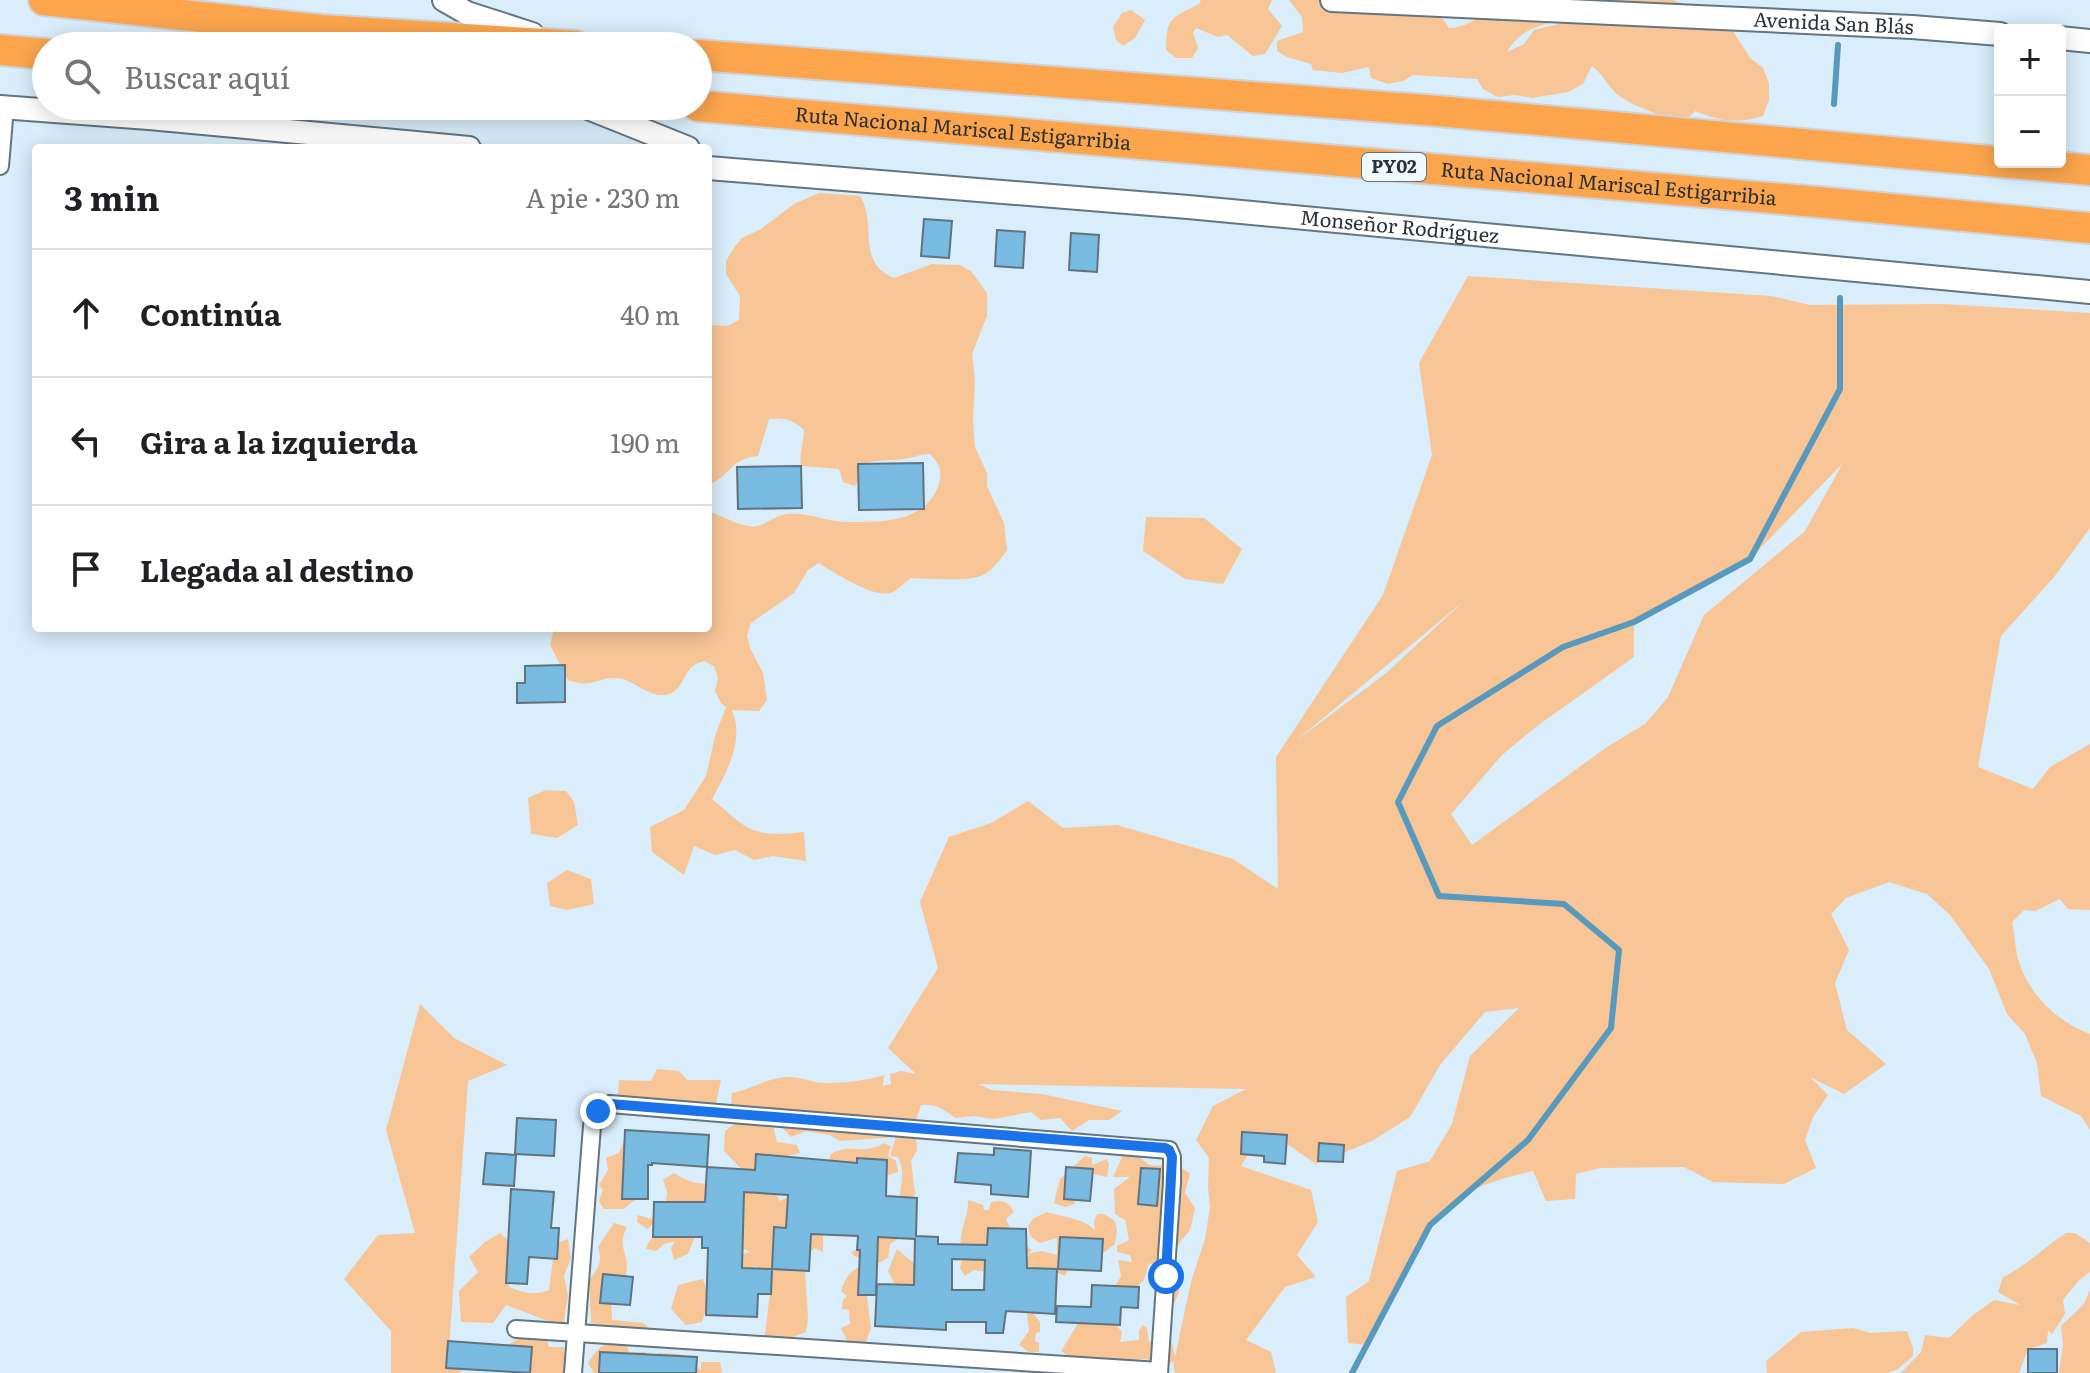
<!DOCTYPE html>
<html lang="es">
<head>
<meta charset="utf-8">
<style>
	body { margin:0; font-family:Literata,serif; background:#f2f2f2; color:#202124 }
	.controls { position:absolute; right:24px; top:24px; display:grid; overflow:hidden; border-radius:8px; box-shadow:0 4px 20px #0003 }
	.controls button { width:72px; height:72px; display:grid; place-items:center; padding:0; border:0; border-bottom:2px solid #e0e0e0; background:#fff; color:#202124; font:40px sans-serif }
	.stop { position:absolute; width:24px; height:24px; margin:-18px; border:6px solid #1a73e8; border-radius:50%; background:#fff }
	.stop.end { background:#1a73e8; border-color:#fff; box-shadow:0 2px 8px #0008 }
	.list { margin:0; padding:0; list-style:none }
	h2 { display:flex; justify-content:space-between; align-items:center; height:104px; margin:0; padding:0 32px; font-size:34px }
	h2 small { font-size:26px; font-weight:400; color:#757577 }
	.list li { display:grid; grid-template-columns:52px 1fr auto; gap:24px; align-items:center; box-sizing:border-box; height:128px; padding:0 32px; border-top:2px solid #e0e0e0 }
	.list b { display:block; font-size:30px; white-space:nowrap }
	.list em { font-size:26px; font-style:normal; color:#757577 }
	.icon { flex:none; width:44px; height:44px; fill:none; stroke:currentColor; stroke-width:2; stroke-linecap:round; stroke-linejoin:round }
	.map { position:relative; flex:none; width:2090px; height:1373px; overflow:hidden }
	.search { position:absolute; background:#fff; box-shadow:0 4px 20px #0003; left:32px; top:32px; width:680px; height:88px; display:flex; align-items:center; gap:20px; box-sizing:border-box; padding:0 28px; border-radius:44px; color:#757577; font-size:30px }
	.panel { position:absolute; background:#fff; box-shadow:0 4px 20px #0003; left:32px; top:144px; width:680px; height:488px; border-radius:8px }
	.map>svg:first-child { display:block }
	.green { fill:#f8c597; fill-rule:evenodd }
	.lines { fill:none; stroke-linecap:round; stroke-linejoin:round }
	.stream { stroke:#5899be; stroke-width:6 }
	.building { fill:#79bbe1; stroke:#60737e; stroke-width:2; fill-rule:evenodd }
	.street-casing { stroke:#627580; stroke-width:20 }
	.secondary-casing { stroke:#627580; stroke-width:26 }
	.highway-casing { stroke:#d0d2d3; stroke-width:34 }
	.street { stroke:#fff; stroke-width:16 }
	.secondary { stroke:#fff; stroke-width:22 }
	.highway { stroke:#fca54d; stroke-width:30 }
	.route { stroke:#1a73e8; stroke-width:10 }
	.labels { text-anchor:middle; stroke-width:6; stroke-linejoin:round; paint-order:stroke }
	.shield { fill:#f0f9fe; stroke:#656e73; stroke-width:2 }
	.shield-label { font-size:18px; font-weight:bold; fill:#2a3237 }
	.street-label { font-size:20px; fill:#2a3237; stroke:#f0f9fe }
</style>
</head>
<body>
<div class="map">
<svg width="2090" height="1373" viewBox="0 0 2090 1373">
	<rect width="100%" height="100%" fill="#d9edfa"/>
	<g class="green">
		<path d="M 1201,0 L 1272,0 L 1268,9 L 1282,26 L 1265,54 L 1253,56 L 1227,35 L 1218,37 L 1196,28 L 1193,32 L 1198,48 L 1192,58 L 1176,58 L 1166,50 C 1166,17 1172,18 1199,4 Z"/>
		<path d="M 1289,0 L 1430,0 C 1435,11 1443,18 1449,28 C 1464,28 1470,21 1483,16 C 1501,9 1566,0 1582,2 L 1579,19 C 1549,23 1523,24 1507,52 L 1524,44 L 1534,30 L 1567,22 L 1585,22 L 1600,5 L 1618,0 L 1673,0 L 1696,8 L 1716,26 L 1733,31 L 1750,58 L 1763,68 L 1769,83 L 1769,100 L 1763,116 C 1738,124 1719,121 1695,111 L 1683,123 C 1665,116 1625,105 1613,90 C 1605,81 1602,74 1592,66 L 1583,84 L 1568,92 L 1532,98 L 1515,95 L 1498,97 L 1483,89 L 1477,79 L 1413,75 L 1403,81 L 1388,84 L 1371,78 L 1369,67 L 1342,73 L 1313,70 L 1311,64 L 1287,57 L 1277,51 L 1277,41 L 1303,32 L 1302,17 Z"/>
		<path d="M 1131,10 L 1145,20 L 1135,38 L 1123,46 L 1116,40 L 1113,27 L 1122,13 Z"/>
		<path d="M 819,193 L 860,196 C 878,224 855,262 894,278 L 932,264 L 960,265 L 971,271 L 987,293 L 987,316 L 972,354 L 975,380 L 973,420 L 975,447 L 987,473 L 987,486 L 1004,523 L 1007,550 C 1000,560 991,573 978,577 C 962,581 928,579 911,578 C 905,582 897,591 890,593 C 873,598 833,572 819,563 L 808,570 L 794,593 L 751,623 L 747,635 L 750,648 L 763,673 L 767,700 L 759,711 L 732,710 C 745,741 726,773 712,799 C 750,831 752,838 804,832 L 806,861 L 773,856 L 754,860 L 735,850 L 715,855 L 694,846 L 684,875 L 652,852 L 650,827 L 684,810 L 706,776 L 715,736 L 726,707 L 721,703 L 715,691 L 718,678 L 714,666 L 704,661 C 700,663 696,663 693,666 C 683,674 683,689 669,694 C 650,700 634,679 617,678 C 596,677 593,689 568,680 L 550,645 L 554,628 L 708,628 L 708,513 L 713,513 C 724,517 736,524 748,526 C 763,529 773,515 787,514 C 808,512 828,522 848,522 C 882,522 923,523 938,487 C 943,472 940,464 930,454 C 919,454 913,458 903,459 C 890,461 880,459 867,463 L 855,486 L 843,482 L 839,469 L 801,466 C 799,453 804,443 804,430 C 793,420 784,417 769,419 L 758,456 C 728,459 733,475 708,485 L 708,325 L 727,326 L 739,320 L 740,296 L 726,274 L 726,261 L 733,249 L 742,238 L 761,229 L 794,204 Z"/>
		<path d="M 1468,276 L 1771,296 L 1810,305 L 1942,304 L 2090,313 L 2090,528 L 2054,577 L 2001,636 L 1978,767 L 2033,789 L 2050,767 L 2090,744 L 2090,910 L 2068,909 L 2060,899 L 2035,911 L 2024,910 L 2012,922 C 2015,936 2015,952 2020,965 C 2031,997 2060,1023 2090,1034 L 2090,1130 L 2081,1116 L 2041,1096 L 2037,1063 L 2025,1034 L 2007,1014 L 1989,969 L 1950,915 L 1927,894 L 1889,882 L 1846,898 L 1831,914 L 1849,950 L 1835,983 L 1847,1030 L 1886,1064 L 1844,1094 L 1810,1077 L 1828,1095 L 1813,1117 L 1805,1140 L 1816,1168 L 1784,1184 L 1713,1182 L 1684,1167 L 1600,1168 L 1576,1174 L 1575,1199 L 1546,1201 L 1533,1171 C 1509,1177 1484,1182 1464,1196 C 1416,1231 1394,1294 1367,1345 L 1348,1343 L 1346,1297 L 1369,1281 L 1397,1171 L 1430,1161 L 1452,1124 L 1470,1056 L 1519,1008 L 1485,1012 L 1440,1065 L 1410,1117 L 1372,1141 L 1316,1164 L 1290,1146 L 1260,1135 L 1241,1166 L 1311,1190 L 1318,1222 L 1297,1255 L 1316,1277 L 1285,1287 L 1246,1340 L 1271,1352 L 1276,1373 L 1175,1373 L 1173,1361 L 1162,1368 L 1146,1359 L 1125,1360 L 1119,1366 L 1079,1362 L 1061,1351 L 1087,1309 L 1112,1320 L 1122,1332 L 1120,1342 L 1139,1340 L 1139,1330 L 1143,1325 L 1147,1328 L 1149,1342 L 1153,1340 L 1164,1280 L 1180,1290 L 1164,1328 L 1172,1343 L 1175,1357 L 1191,1282 L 1205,1239 L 1210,1207 L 1208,1187 L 1209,1158 L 1196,1140 L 1213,1106 L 1246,1089 L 978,1084 L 992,1090 L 1042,1094 L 1122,1111 L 1109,1120 L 1089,1120 L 1072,1131 L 1060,1118 L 1041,1120 L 1031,1112 L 994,1119 L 974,1116 L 955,1118 C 945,1110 935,1103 921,1105 L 915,1123 L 917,1150 L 911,1161 L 915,1193 L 908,1205 L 900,1238 L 890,1244 L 888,1258 L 879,1263 L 854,1256 L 851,1252 L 870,1243 L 900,1208 C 898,1190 907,1172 898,1157 L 890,1156 L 896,1137 L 840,1141 L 830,1135 L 806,1131 L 791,1137 L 777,1122 L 731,1106 L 732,1093 C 748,1090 765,1080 779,1078 C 793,1075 802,1079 815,1082 C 833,1085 866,1081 884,1075 L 883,1086 L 891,1084 L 890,1074 L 901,1071 L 916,1074 L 888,1048 L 938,968 L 920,902 L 949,837 L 991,823 L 1028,801 L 1063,828 L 1117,825 L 1233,859 L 1278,889 L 1276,757 L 1383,595 L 1432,455 L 1419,363 ZM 1843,463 L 1805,531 L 1704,615 L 1668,697 L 1645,724 L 1607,747 L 1472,845 L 1451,814 L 1502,755 L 1537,726 L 1634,657 L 1634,622 L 1750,559 ZM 1464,601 L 1385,674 L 1297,740 L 1298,739 Z"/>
		<path d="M 1146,517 L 1204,518 L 1242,549 L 1223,584 L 1185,579 L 1143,551 Z"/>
		<path d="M 546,790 L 566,791 L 574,802 L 578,825 L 557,838 L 531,834 L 528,798 Z"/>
		<path d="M 567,870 L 591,879 L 594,904 L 567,910 L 550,906 L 547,883 Z"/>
		<path d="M 420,1004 L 454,1038 L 507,1065 L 468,1081 L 449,1349 L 460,1348 L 472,1342 L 481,1350 L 472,1362 L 459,1373 L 391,1373 L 391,1331 L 344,1279 L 378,1235 L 415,1233 L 386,1130 Z"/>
		<path d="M 657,1069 L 679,1071 L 687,1080 L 721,1080 L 716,1103 L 702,1103 L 689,1107 L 689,1119 L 669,1117 L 618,1097 L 619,1080 L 651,1081 Z"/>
		<path d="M 742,1119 L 759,1119 L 773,1126 L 777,1142 L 797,1145 L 800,1153 L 788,1156 L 786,1168 L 773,1191 L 780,1201 L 786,1198 L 792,1199 L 823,1226 L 823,1252 L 814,1248 L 805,1260 L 782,1264 L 805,1271 L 808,1318 L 806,1332 L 785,1340 L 765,1336 L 772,1273 L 770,1275 L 755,1266 L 743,1272 L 731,1257 L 751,1252 L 697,1232 L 688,1254 L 674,1260 L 671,1248 L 675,1241 L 664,1244 L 656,1251 L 646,1249 L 648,1243 L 659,1230 L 659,1219 L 647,1229 L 637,1222 L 638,1215 L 651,1219 L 665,1208 L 667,1192 L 663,1180 L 674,1173 C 702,1191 714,1183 743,1171 L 724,1151 L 725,1131 Z"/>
		<path d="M 639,1135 L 641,1196 L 623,1209 L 604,1209 L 599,1201 L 603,1190 L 599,1185 L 608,1170 L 606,1158 L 619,1153 L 623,1143 Z"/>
		<path d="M 884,1143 L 891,1146 L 888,1156 L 896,1161 L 898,1172 L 879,1178 L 830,1166 L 830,1155 C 850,1141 860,1157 884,1143 Z"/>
		<path d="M 1123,1155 L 1140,1157 C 1152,1173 1163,1161 1178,1166 C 1182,1168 1186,1171 1190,1174 L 1185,1193 L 1195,1208 L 1190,1230 L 1180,1242 L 1173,1257 L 1162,1268 L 1149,1263 L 1144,1280 L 1131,1292 L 1113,1290 L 1121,1276 L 1118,1260 L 1132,1262 L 1130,1255 L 1117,1252 L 1117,1246 L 1129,1240 L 1125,1220 L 1115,1214 L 1114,1189 L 1130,1177 L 1113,1177 Z"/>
		<path d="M 1085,1156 L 1092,1158 L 1092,1165 L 1107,1159 L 1109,1165 L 1107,1177 L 1089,1173 L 1076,1187 L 1075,1204 L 1065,1207 L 1054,1203 L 1060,1179 Z"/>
		<path d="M 968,1200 L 983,1205 L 984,1210 L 989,1210 L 991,1202 C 1003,1200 1008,1201 1014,1212 L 1006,1219 L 1013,1236 L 1032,1250 L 1023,1259 L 1042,1307 L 1033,1313 L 1040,1322 L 1040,1332 L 1036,1333 L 1035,1341 L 1039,1343 L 1039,1352 L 1029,1352 L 1019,1345 L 1029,1331 L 1027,1313 L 996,1273 L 974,1270 L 965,1276 L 960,1268 L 963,1255 C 955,1236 969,1219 968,1200 Z"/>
		<path d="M 1047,1212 C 1064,1218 1081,1217 1095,1230 L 1094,1222 L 1097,1214 L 1104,1214 L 1115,1221 L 1117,1231 L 1115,1244 L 1102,1254 L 1092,1245 L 1071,1264 L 1065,1276 L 1055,1272 L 1027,1272 L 1025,1261 L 1030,1253 L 1042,1251 L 1057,1255 L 1057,1238 L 1040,1243 L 1031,1237 L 1028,1226 L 1034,1218 Z"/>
		<path d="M 614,1223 L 627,1227 C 617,1247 627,1250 627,1267 C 627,1278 618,1289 611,1296 L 612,1320 L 643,1323 L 648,1327 L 636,1335 L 617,1327 L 591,1323 L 589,1280 C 598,1269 603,1263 598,1247 Z"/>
		<path d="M 500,1233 L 509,1241 L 506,1272 L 509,1287 C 524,1293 534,1296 549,1290 L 555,1244 L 568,1239 L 571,1258 L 564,1276 L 568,1296 L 562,1332 L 556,1324 L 506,1305 L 493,1323 L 461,1322 L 459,1291 L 478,1272 L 469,1257 L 485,1242 Z"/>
		<path d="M 2066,1233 L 2075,1233 L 2090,1243 L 2090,1272 L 2079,1280 L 2063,1300 L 2065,1314 L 2052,1334 L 2048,1330 L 2047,1343 L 2028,1349 L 2019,1373 L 1901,1373 L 1921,1352 L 1925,1335 L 1949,1338 L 1972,1316 L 1994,1300 L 2020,1305 L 1998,1292 L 2003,1277 C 2027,1266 2044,1247 2066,1233 Z"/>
		<path d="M 897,1249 L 924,1272 L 911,1290 L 897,1289 L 888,1271 Z"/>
		<path d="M 863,1264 L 873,1274 L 867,1296 L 871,1328 L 866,1342 L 858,1346 L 848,1343 L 841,1328 L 850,1324 L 849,1310 L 842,1309 L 843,1300 L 847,1296 L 841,1291 C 845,1277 851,1271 863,1264 Z"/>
		<path d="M 703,1279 L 709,1299 L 702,1322 L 686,1325 L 671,1309 L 678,1285 Z"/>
		<path d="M 2090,1290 L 2090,1373 L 2059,1373 L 2063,1345 L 2061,1326 L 2084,1304 Z"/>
		<path d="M 1853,1328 L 1870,1333 L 1907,1331 L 1913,1348 L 1913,1356 L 1898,1369 L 1888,1373 L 1767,1373 L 1766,1361 L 1801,1332 Z"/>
		<path d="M 545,1334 L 549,1347 L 564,1347 L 566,1373 L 524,1373 L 533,1362 L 525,1363 L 498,1351 L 516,1340 Z"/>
		<path d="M 625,1340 L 629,1352 L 645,1352 L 656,1359 L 658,1353 L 680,1354 L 701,1370 L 701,1362 L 720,1362 L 722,1373 L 594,1373 L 588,1363 C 600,1345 603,1343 625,1340 Z"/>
	</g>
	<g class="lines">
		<g class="stream">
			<path d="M 1834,104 L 1838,45"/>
			<path d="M 1352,1373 L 1430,1225 L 1528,1140 L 1611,1028 L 1619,950 L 1564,904 L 1439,896 L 1398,802 L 1437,726 L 1563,647 L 1634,622 L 1750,559 L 1840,389 L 1840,298"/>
		</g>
	</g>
	<g class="building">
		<path d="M 924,219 L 952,221 L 949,258 L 921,256 Z"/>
		<path d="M 997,230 L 1025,232 L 1023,268 L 995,266 Z"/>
		<path d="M 1071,233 L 1099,235 L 1097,272 L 1069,270 Z"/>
		<path d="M 923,463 L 924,509 L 859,510 L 858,464 Z"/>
		<path d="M 801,466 L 802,508 L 738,509 L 737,467 Z"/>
		<path d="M 565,665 L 565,702 L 517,703 L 517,683 L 525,683 L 525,666 Z"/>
		<path d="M 517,1118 L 556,1120 L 554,1156 L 515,1154 Z"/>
		<path d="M 625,1130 L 709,1135 L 707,1167 L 652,1163 L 652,1165 L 648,1165 L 648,1199 L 622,1199 Z"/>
		<path d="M 1242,1132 L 1287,1135 L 1285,1164 L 1264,1162 L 1264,1156 L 1241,1154 Z"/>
		<path d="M 1319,1143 L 1344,1145 L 1343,1162 L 1318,1161 Z"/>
		<path d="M 994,1148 L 1031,1151 L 1028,1197 L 991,1194 L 991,1185 L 955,1182 L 958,1153 L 994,1155 Z"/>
		<path d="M 486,1153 L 516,1155 L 514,1186 L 483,1184 Z"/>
		<path d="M 756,1154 L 857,1163 L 857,1158 L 887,1160 L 886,1196 L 917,1198 L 916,1236 L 938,1237 L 938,1244 L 987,1245 L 988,1228 L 1026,1229 L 1027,1268 L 1057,1269 L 1055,1314 L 1006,1311 L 1003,1333 L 986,1333 L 986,1322 L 946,1322 L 946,1330 L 875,1326 L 877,1284 L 914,1285 L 915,1239 L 878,1237 L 876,1295 L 858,1295 L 860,1250 L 857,1250 L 858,1236 L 811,1234 L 809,1271 L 772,1269 L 774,1227 L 786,1228 L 788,1195 L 744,1192 L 742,1268 L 772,1269 L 771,1294 L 758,1294 L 757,1317 L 706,1315 L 708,1248 L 702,1248 L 702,1237 L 653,1237 L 654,1202 L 705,1202 L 707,1167 L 755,1170 ZM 952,1259 L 985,1260 L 984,1290 L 952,1290 Z"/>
		<path d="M 1066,1167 L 1093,1169 L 1090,1201 L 1064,1199 Z"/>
		<path d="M 1141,1168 L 1160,1169 L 1157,1206 L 1138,1204 Z"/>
		<path d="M 511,1189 L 554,1192 L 551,1228 L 559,1228 L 557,1259 L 529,1257 L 527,1284 L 506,1283 Z"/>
		<path d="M 1060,1237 L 1103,1239 L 1101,1271 L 1058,1269 Z"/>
		<path d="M 603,1274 L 633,1277 L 630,1305 L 600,1303 Z"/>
		<path d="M 1092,1285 L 1139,1287 L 1138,1308 L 1121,1307 L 1120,1325 L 1056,1322 L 1057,1306 L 1091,1307 Z"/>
		<path d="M 448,1341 L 532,1347 L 530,1373 L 446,1368 Z"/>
		<rect x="2028" y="1349" width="29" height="24"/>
		<path d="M 600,1352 L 697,1357 L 696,1373 L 599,1373 Z"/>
	</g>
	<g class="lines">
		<g class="street-casing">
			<g id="street">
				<path d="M 0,166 L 5,107"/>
				<path d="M 516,1329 L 1159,1371"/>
				<path d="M 573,1373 L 592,1126 L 598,1111 L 610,1104 L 1169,1150 L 1172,1157 L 1172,1182 L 1159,1373"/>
			</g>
		</g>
		<g class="secondary-casing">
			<g id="secondary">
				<path d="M 444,0 L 467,13 L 532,34"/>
				<path id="s1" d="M 1332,0 L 1912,27 L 2000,34"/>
				<path d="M 2060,38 L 2090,41"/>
				<path d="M 583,106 L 688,148"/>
				<path d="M 0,107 L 149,118 L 469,148"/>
				<path id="s2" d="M 708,168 L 1188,207 L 2090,292"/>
			</g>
		</g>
		<g class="highway-casing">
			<g id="highway">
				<path d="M 44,0 L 321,30 L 576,46"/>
				<path d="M 0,50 L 46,54"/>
				<path d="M 698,55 L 1438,111 L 2000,162"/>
				<path id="s3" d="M 698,106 L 1818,202 L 2090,228"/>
				<path d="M 2001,162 L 2090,170"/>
			</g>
		</g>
		<use href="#street" class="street"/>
		<use href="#secondary" class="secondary"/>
		<use href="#highway" class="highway"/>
	</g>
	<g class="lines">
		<path class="route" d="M 598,1111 L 610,1104 L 1165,1148 L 1169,1150 L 1172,1157 L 1166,1276"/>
	</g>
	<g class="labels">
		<rect class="shield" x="1362" y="153" width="64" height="28" rx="6"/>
		<g class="shield-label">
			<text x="1394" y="173">PY02</text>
		</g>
		<g class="street-label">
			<text dy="7" stroke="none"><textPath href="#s1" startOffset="502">Avenida San Blás</textPath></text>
			<text dy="7" stroke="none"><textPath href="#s3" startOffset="266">Ruta Nacional Mariscal Estigarribia</textPath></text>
			<text dy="7" stroke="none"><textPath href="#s3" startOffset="914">Ruta Nacional Mariscal Estigarribia</textPath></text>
			<text dy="7" stroke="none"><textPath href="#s2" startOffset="694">Monseñor Rodríguez</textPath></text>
		</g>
	</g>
</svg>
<div class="controls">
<button>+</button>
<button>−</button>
</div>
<div class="stop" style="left:1166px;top:1276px"></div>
<div class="stop end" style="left:598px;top:1111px"></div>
<div class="search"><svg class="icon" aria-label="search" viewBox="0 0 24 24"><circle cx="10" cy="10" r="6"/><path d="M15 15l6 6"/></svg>Buscar aquí</div>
<section class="panel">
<h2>3 min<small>A pie · 230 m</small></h2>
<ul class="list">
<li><svg class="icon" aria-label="ahead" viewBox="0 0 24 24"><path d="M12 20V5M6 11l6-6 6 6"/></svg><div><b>Continúa</b></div><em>40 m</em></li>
<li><svg class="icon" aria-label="left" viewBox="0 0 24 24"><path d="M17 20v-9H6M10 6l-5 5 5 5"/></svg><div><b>Gira a la izquierda</b></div><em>190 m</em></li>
<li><svg class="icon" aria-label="arrive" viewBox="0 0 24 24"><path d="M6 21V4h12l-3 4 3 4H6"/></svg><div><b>Llegada al destino</b></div></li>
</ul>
</section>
</div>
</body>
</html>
